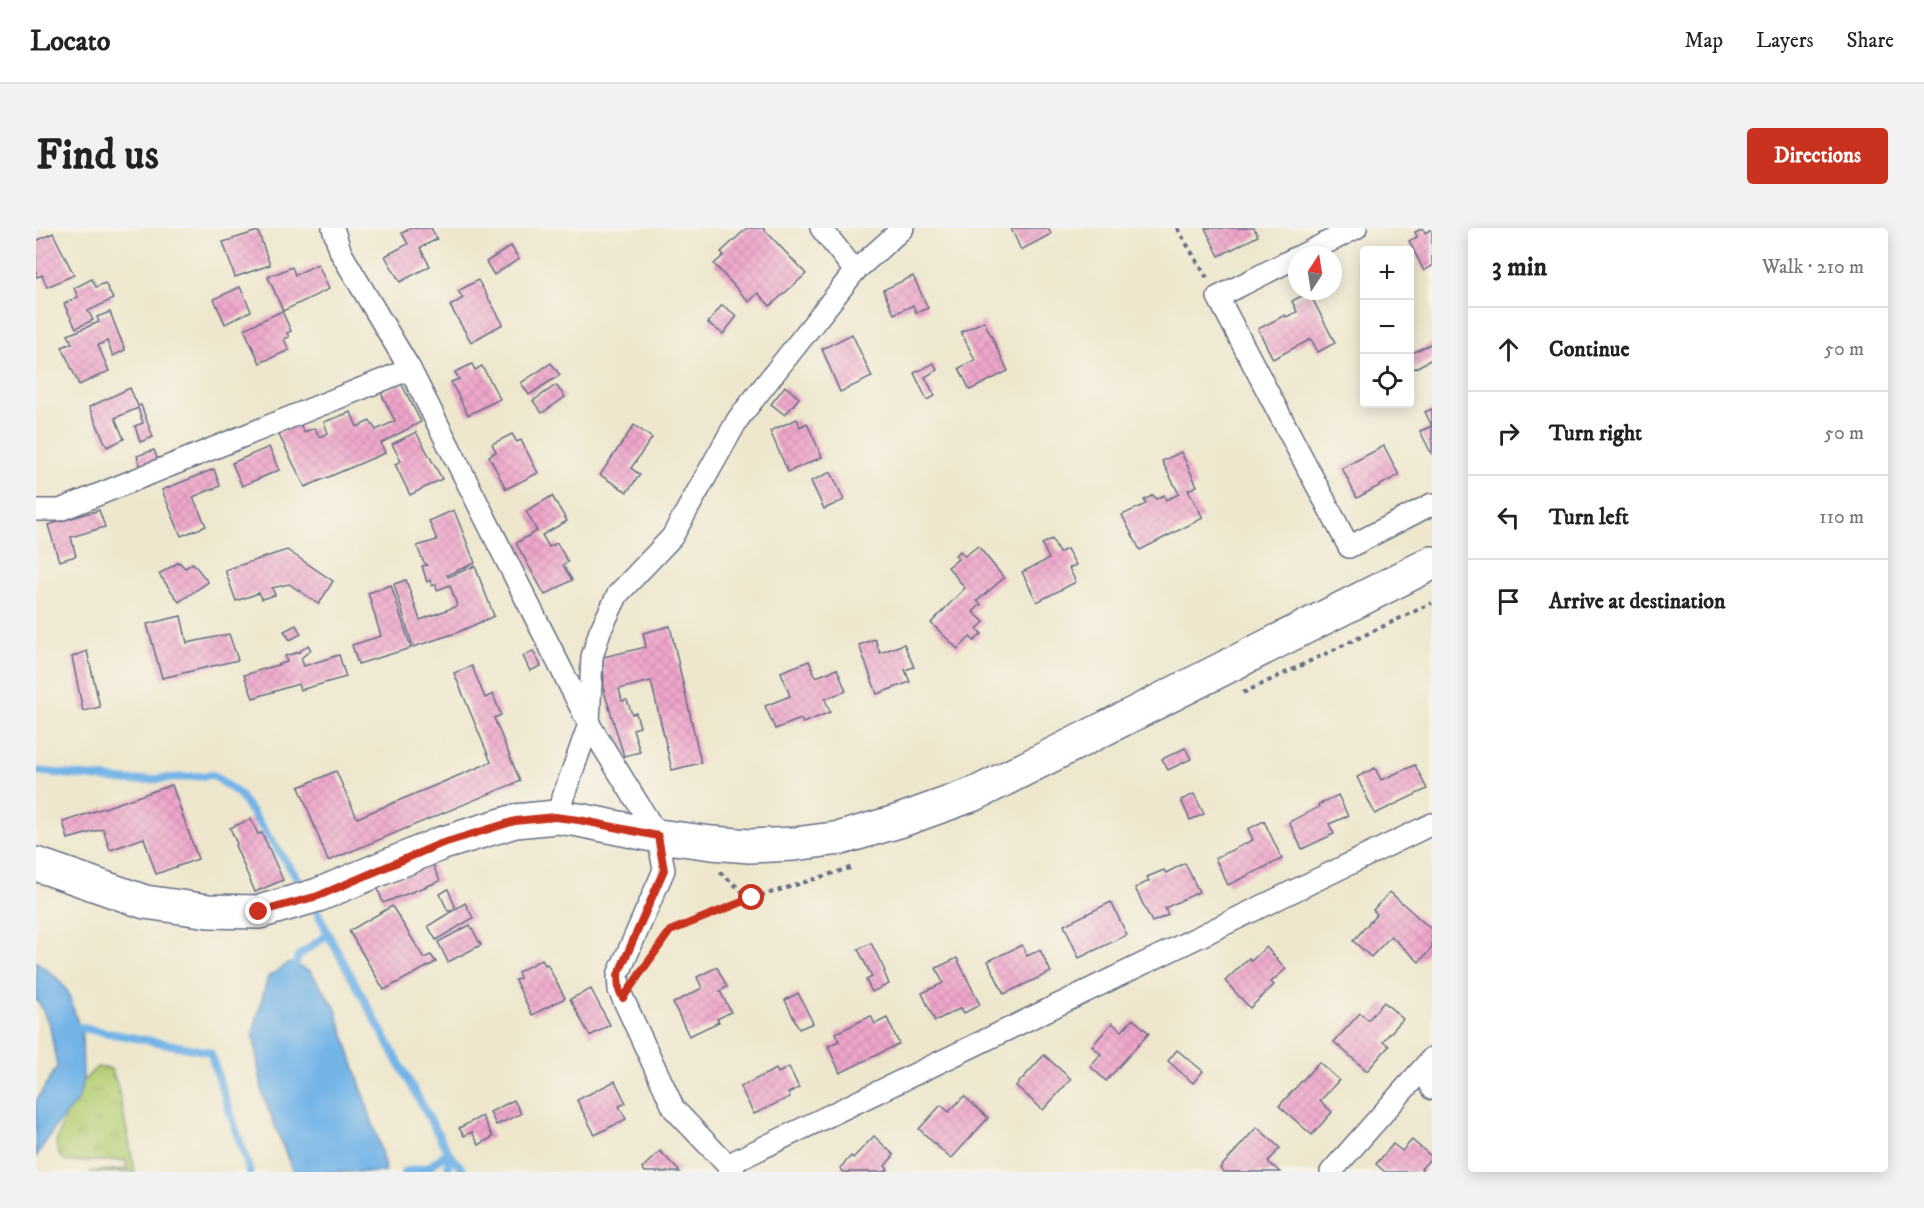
<!DOCTYPE html>
<html lang="en">
<head>
<meta charset="utf-8">
<style>
	body { margin:0; font-family:"IM FELL DW Pica",serif; background:#f2f2f2; color:#222 }
	.controls { position:absolute; right:18px; top:18px; display:grid; overflow:hidden; border-radius:6px; box-shadow:0 3px 15px #0003 }
	.controls button { width:54px; height:54px; display:grid; place-items:center; padding:0; border:0; border-bottom:2px solid #e0e0e0; background:#fff; color:#222; font:30px sans-serif }
	.compass { position:absolute; left:1252px; top:18px; width:54px; height:54px; border-radius:50%; background:#fff; box-shadow:0 3px 15px #0003; rotate:12deg }
	.stop { position:absolute; width:18px; height:18px; margin:-14px; border:4px solid #c8321e; border-radius:50%; background:#fff }
	.stop.end { background:#c8321e; border-color:#fff; box-shadow:0 2px 6px #0008 }
	.list { margin:0; padding:0; list-style:none }
	h2 { display:flex; justify-content:space-between; align-items:center; height:78px; margin:0; padding:0 24px; font-size:26px }
	h2 small { font-size:20px; font-weight:400; color:#767676 }
	.list li { display:grid; grid-template-columns:39px 1fr auto; gap:18px; align-items:center; box-sizing:border-box; height:84px; padding:0 24px; border-top:2px solid #e0e0e0 }
	.list b { display:block; font-size:22px; white-space:nowrap }
	.list em { font-size:20px; font-style:normal; color:#767676 }
	.icon { flex:none; width:33px; height:33px; fill:none; stroke:currentColor; stroke-width:2; stroke-linecap:round; stroke-linejoin:round }
	.map { position:relative; flex:none; width:1396px; height:944px; overflow:hidden; border-radius:6px }
	header { display:flex; align-items:center; gap:36px; box-sizing:border-box; height:84px; padding:0 30px; background:#fff; border-bottom:2px solid #e0e0e0 }
	header strong { font-size:28px }
	nav { display:flex; gap:33px; margin-inline-start:auto; font-size:21px }
	.intro { display:flex; align-items:center; justify-content:space-between; box-sizing:border-box; height:144px; padding:0 36px }
	h1 { margin:0; font-size:42px }
	.button { padding:15px 27px; border-radius:6px; background:#c8321e; color:#fff; font-size:21px; font-weight:700 }
	main { display:flex; gap:36px; padding:0 36px }
	aside { flex:1; background:#fff; border-radius:6px; box-shadow:0 3px 15px #0003 }
	.map>svg:first-child { display:block }
	.grass { fill:url(#grass-tufts); stroke:#687e68; stroke-width:1.5 }
	.water { fill:#73b4e7; stroke:#4772a2; stroke-width:1.5 }
	.lines { fill:none; stroke-linecap:round; stroke-linejoin:round }
	.stream { stroke:#73b4e7; stroke-width:8 }
	.building { fill:url(#building-cross-hatch) }
	.street-casing { stroke:#656f85; stroke-width:24 }
	.primary-casing { stroke:#656f85; stroke-width:36 }
	.path { stroke:#656f85; stroke-width:4; stroke-dasharray:4.5 4.5; stroke-linecap:butt }
	.street { stroke:#fff; stroke-width:21 }
	.primary { stroke:#fff; stroke-width:33 }
	.route { stroke:#c8321e; stroke-width:8 }
</style>
</head>
<body>
<header>
<strong>Locato</strong>
<nav><a>Map</a><a>Layers</a><a>Share</a></nav>
</header>
<div class="intro"><h1>Find us</h1><a class="button">Directions</a></div>
<main>
<div class="map">
<svg width="1396" height="944" viewBox="0 0 1396 944">
	<defs>
		<pattern id="grass-tufts" width="24" height="20" patternUnits="userSpaceOnUse" patternTransform="scale(1.5)"><rect width="24" height="20" fill="#b5ce73"/><path d="M3 7l-1-3M5 7V3M7 7l1-3M15 17l-1-3M17 17v-4M19 17l1-3" fill="none" stroke="#9bb166"/></pattern>
		<pattern id="building-cross-hatch" width="8" height="8" patternUnits="userSpaceOnUse" patternTransform="scale(1.5)"><rect width="8" height="8" fill="#efa6ca"/><path d="M0 0l8 8M0 8l8-8" fill="none" stroke="#cc8fb0"/></pattern>
	</defs>
	<rect width="100%" height="100%" fill="#f7f3e8"/>
	<filter id="ink" filterUnits="userSpaceOnUse"><feTurbulence type="fractalNoise" baseFrequency=".0167" numOctaves="2"/><feDisplacementMap in="SourceGraphic" scale="12" xChannelSelector="R" yChannelSelector="G"/><feConvolveMatrix kernelMatrix="1 2 1 2 8 2 1 2 1" color-interpolation-filters="sRGB"/></filter>
	<filter id="wash" filterUnits="userSpaceOnUse"><feTurbulence type="fractalNoise" baseFrequency=".008" numOctaves="4" result="noise"/><feDisplacementMap in="SourceGraphic" scale="24" xChannelSelector="R" yChannelSelector="G"/><feGaussianBlur stdDeviation="1.35" result="paint"/><feColorMatrix in="noise" values="0 0 0 0 0 0 0 0 0 0 0 0 0 0 0 0 0 1.4 0 .05"/><feComposite in="paint" operator="in"/></filter>
	<g filter="url(#wash)">
		<rect width="100%" height="100%" fill="#eee7cd"/>
		<path class="grass" d="M 61,839 L 75,841 L 82,859 L 99,944 L 53,944 L 92,941 L 89,932 L 31,934 L 23,927 L 20,915 L 27,893 L 46,854 Z"/>
		<g class="water">
			<path d="M 0,733 L 22,751 L 32,764 L 46,808 L 47,851 L 43,870 L 19,899 L 0,929 L 0,873 L 21,839 L 14,798 L 3,775 L 0,773 Z"/>
			<path d="M 253,735 L 274,743 L 299,779 L 342,912 L 350,944 L 257,944 L 227,867 L 217,805 L 232,749 Z"/>
		</g>
		<g class="lines">
			<g class="stream">
				<path d="M 0,543 L 94,553 L 177,547 L 203,566 L 269,661"/>
				<path d="M 278,677 L 292,706 L 412,924 L 429,944"/>
				<path d="M 257,745 L 262,728 L 292,706"/>
				<path d="M 35,798 L 174,824 L 214,944"/>
				<path d="M 412,924 L 413,944"/>
				<path d="M 368,944 L 393,939 L 412,924"/>
			</g>
		</g>
		<g id="blocks">
			<g class="building">
				<path d="M 375,0 L 395,0 L 401,11 L 384,20 L 394,38 L 364,54 L 349,28 L 372,16 L 366,5 Z"/>
				<path d="M 711,0 L 727,0 L 770,46 L 734,78 L 722,65 L 713,74 L 678,36 L 688,27 L 685,24 Z"/>
				<path d="M 975,0 L 1012,0 L 1015,6 L 985,22 Z"/>
				<path d="M 1169,0 L 1218,0 L 1222,8 L 1183,28 Z"/>
				<path d="M 1387,0 L 1389,5 L 1396,1 L 1396,38 L 1388,43 L 1373,13 L 1381,9 L 1379,4 Z"/>
				<path d="M 222,3 L 234,37 L 199,49 L 187,14 Z"/>
				<path d="M 17,5 L 38,47 L 11,59 L 6,47 L 1,49 L 0,47 L 0,13 Z"/>
				<path d="M 475,18 L 483,31 L 458,47 L 450,34 Z"/>
				<path d="M 282,36 L 293,61 L 247,83 L 232,49 L 256,39 L 259,47 Z"/>
				<path d="M 877,48 L 892,80 L 880,85 L 877,77 L 858,86 L 847,62 Z"/>
				<path d="M 56,51 L 60,59 L 69,55 L 77,71 L 52,83 L 57,92 L 40,100 L 28,76 L 42,69 L 38,60 Z"/>
				<path d="M 442,52 L 467,96 L 435,114 L 414,78 L 427,70 L 422,63 Z"/>
				<path d="M 204,59 L 215,83 L 189,96 L 178,71 Z"/>
				<path d="M 1273,64 L 1299,115 L 1282,124 L 1275,111 L 1237,131 L 1222,101 L 1249,87 L 1250,89 L 1261,84 L 1256,73 Z"/>
				<path d="M 686,77 L 701,88 L 687,106 L 672,95 Z"/>
				<path d="M 246,83 L 255,103 L 251,105 L 253,109 L 248,111 L 253,122 L 224,135 L 208,101 Z"/>
				<path d="M 74,84 L 89,122 L 77,128 L 71,113 L 62,117 L 73,143 L 43,157 L 26,119 L 36,115 L 32,107 L 63,94 L 61,89 Z"/>
				<path d="M 948,93 L 972,143 L 934,162 L 923,140 L 939,132 L 925,104 Z"/>
				<path d="M 816,106 L 836,149 L 804,164 L 786,121 Z"/>
				<path d="M 1396,115 L 1396,131 L 1374,143 L 1374,126 Z"/>
				<path d="M 515,135 L 524,147 L 493,167 L 485,155 Z"/>
				<path d="M 898,135 L 901,142 L 889,149 L 899,168 L 891,172 L 878,145 Z"/>
				<path d="M 436,136 L 439,142 L 446,138 L 464,171 L 432,187 L 415,154 L 423,151 L 419,144 Z"/>
				<path d="M 365,155 L 385,194 L 345,215 L 349,225 L 269,259 L 242,205 L 263,195 L 268,204 L 279,200 L 283,209 L 292,205 L 288,194 L 315,184 L 321,199 L 334,193 L 340,202 L 359,193 L 345,165 Z"/>
				<path d="M 520,157 L 529,169 L 506,185 L 497,173 Z"/>
				<path d="M 749,158 L 763,170 L 749,187 L 735,176 Z"/>
				<path d="M 94,160 L 102,178 L 105,177 L 117,209 L 104,214 L 99,198 L 107,195 L 102,180 L 79,190 L 88,211 L 71,219 L 53,179 Z"/>
				<path d="M 1396,181 L 1396,227 L 1384,203 L 1396,198 L 1389,184 Z"/>
				<path d="M 761,191 L 764,199 L 771,195 L 786,229 L 752,244 L 734,203 Z"/>
				<path d="M 598,197 L 616,210 L 595,240 L 604,247 L 591,264 L 564,247 Z"/>
				<path d="M 380,204 L 406,251 L 374,267 L 359,236 L 365,233 L 356,216 Z"/>
				<path d="M 476,206 L 481,214 L 485,212 L 502,245 L 470,261 L 453,228 L 460,224 L 456,216 Z"/>
				<path d="M 1348,218 L 1363,247 L 1321,270 L 1306,240 Z"/>
				<path d="M 233,219 L 243,242 L 206,258 L 196,235 Z"/>
				<path d="M 118,222 L 124,237 L 106,242 L 101,228 Z"/>
				<path d="M 1145,224 L 1161,258 L 1152,262 L 1167,290 L 1104,322 L 1086,287 L 1110,276 L 1108,272 L 1117,267 L 1120,271 L 1128,267 L 1130,272 L 1143,266 L 1126,233 Z"/>
				<path d="M 178,241 L 184,258 L 157,269 L 170,298 L 145,308 L 126,262 Z"/>
				<path d="M 795,244 L 808,272 L 788,281 L 775,253 Z"/>
				<path d="M 516,268 L 531,293 L 506,307 L 513,319 L 521,315 L 532,334 L 527,337 L 536,352 L 509,367 L 480,315 L 501,303 L 490,283 Z"/>
				<path d="M 63,282 L 69,299 L 35,309 L 40,328 L 23,333 L 12,297 Z"/>
				<path d="M 418,282 L 439,335 L 411,347 L 412,349 L 439,338 L 458,388 L 420,405 L 377,419 L 358,356 L 370,352 L 384,392 L 421,378 L 414,357 L 401,362 L 400,356 L 396,358 L 394,352 L 391,354 L 386,338 L 391,337 L 387,333 L 381,318 L 401,312 L 393,293 Z"/>
				<path d="M 1016,311 L 1023,325 L 1031,321 L 1040,337 L 1033,340 L 1040,354 L 1001,374 L 986,344 L 1013,331 L 1006,316 Z"/>
				<path d="M 942,318 L 968,350 L 941,373 L 945,376 L 937,384 L 948,394 L 941,401 L 946,406 L 938,413 L 934,409 L 922,421 L 895,395 L 929,360 L 912,339 L 922,331 L 919,327 L 924,323 L 929,328 Z"/>
				<path d="M 251,322 L 297,353 L 283,376 L 253,356 L 236,360 L 239,367 L 226,371 L 223,365 L 200,373 L 189,342 Z"/>
				<path d="M 143,334 L 149,340 L 157,335 L 172,354 L 143,374 L 123,346 Z"/>
				<path d="M 355,357 L 375,420 L 322,436 L 316,417 L 345,408 L 332,365 Z"/>
				<path d="M 145,388 L 151,415 L 193,406 L 202,432 L 126,450 L 111,396 Z"/>
				<path d="M 260,397 L 265,406 L 254,412 L 248,403 Z"/>
				<path d="M 634,398 L 665,535 L 636,542 L 615,453 L 583,461 L 586,473 L 591,472 L 596,486 L 600,485 L 604,499 L 597,501 L 604,524 L 588,528 L 568,463 L 567,429 L 610,419 L 607,405 Z"/>
				<path d="M 839,411 L 844,425 L 868,416 L 878,439 L 869,442 L 874,454 L 841,466 L 823,417 Z"/>
				<path d="M 272,417 L 275,422 L 265,430 L 268,438 L 303,427 L 310,449 L 264,462 L 262,456 L 217,470 L 208,447 L 251,434 L 249,428 L 263,424 Z"/>
				<path d="M 51,423 L 64,479 L 47,483 L 36,429 Z"/>
				<path d="M 497,423 L 505,438 L 494,443 L 487,428 Z"/>
				<path d="M 773,433 L 780,449 L 801,441 L 810,463 L 789,471 L 794,484 L 767,495 L 765,491 L 739,501 L 729,478 L 754,468 L 745,444 Z"/>
				<path d="M 436,438 L 449,470 L 457,466 L 465,487 L 458,490 L 484,553 L 292,633 L 263,559 L 300,543 L 321,590 L 455,534 L 418,445 Z"/>
				<path d="M 1149,520 L 1155,531 L 1132,542 L 1126,531 Z"/>
				<path d="M 1379,537 L 1391,561 L 1339,586 L 1321,549 L 1339,540 L 1345,552 Z"/>
				<path d="M 136,557 L 162,631 L 120,646 L 108,610 L 74,622 L 67,601 L 32,611 L 27,594 Z"/>
				<path d="M 1158,566 L 1168,586 L 1154,592 L 1145,572 Z"/>
				<path d="M 1302,567 L 1312,588 L 1293,596 L 1298,606 L 1266,621 L 1253,594 L 1283,579 L 1282,577 Z"/>
				<path d="M 215,591 L 222,606 L 226,605 L 247,652 L 219,664 L 199,617 L 201,616 L 194,600 Z"/>
				<path d="M 1228,593 L 1246,631 L 1192,657 L 1179,630 L 1217,612 L 1212,601 Z"/>
				<path d="M 1149,635 L 1163,664 L 1129,680 L 1132,687 L 1116,694 L 1099,660 L 1113,653 L 1111,649 L 1128,642 L 1130,645 Z"/>
				<path d="M 397,637 L 404,653 L 347,675 L 341,658 Z"/>
				<path d="M 412,661 L 419,678 L 418,682 L 412,683 L 404,666 Z"/>
				<path d="M 1354,664 L 1396,702 L 1396,720 L 1383,734 L 1355,708 L 1335,729 L 1317,713 L 1341,686 L 1337,682 Z"/>
				<path d="M 1075,674 L 1091,707 L 1043,730 L 1028,697 Z"/>
				<path d="M 429,675 L 437,690 L 400,712 L 392,698 Z"/>
				<path d="M 356,678 L 388,730 L 395,727 L 400,734 L 348,762 L 313,703 Z"/>
				<path d="M 434,697 L 445,717 L 412,734 L 402,714 Z"/>
				<path d="M 835,715 L 849,743 L 848,744 L 853,756 L 836,764 L 830,752 L 836,749 L 822,721 Z"/>
				<path d="M 986,717 L 991,728 L 1004,722 L 1015,744 L 968,766 L 952,733 Z"/>
				<path d="M 1230,719 L 1250,741 L 1235,754 L 1238,757 L 1214,780 L 1189,753 L 1213,730 L 1215,733 Z"/>
				<path d="M 921,730 L 944,777 L 928,785 L 925,780 L 899,793 L 886,765 L 907,755 L 900,740 Z"/>
				<path d="M 506,731 L 509,737 L 511,736 L 529,770 L 496,787 L 479,752 L 484,750 L 482,744 Z"/>
				<path d="M 681,739 L 691,759 L 684,763 L 695,784 L 681,791 L 683,794 L 653,808 L 637,775 L 666,760 L 661,749 Z"/>
				<path d="M 555,761 L 574,797 L 554,808 L 534,771 Z"/>
				<path d="M 762,765 L 777,795 L 763,801 L 749,772 Z"/>
				<path d="M 1348,774 L 1367,791 L 1347,813 L 1353,818 L 1331,843 L 1298,814 L 1324,785 L 1332,792 Z"/>
				<path d="M 835,788 L 839,796 L 851,790 L 863,816 L 804,845 L 792,818 L 803,813 L 800,805 Z"/>
				<path d="M 1097,791 L 1113,805 L 1070,853 L 1054,838 L 1065,826 L 1056,818 L 1076,795 L 1086,803 Z"/>
				<path d="M 1141,822 L 1167,843 L 1157,855 L 1132,833 Z"/>
				<path d="M 1008,827 L 1035,851 L 1007,882 L 980,858 Z"/>
				<path d="M 1283,834 L 1303,852 L 1284,873 L 1296,884 L 1276,907 L 1243,878 Z"/>
				<path d="M 753,839 L 763,860 L 752,865 L 754,869 L 718,886 L 704,859 L 740,841 L 742,845 Z"/>
				<path d="M 579,853 L 590,875 L 583,878 L 590,891 L 559,907 L 541,872 Z"/>
				<path d="M 928,868 L 952,890 L 915,931 L 883,901 L 905,877 L 913,884 Z"/>
				<path d="M 478,872 L 485,886 L 460,897 L 454,884 Z"/>
				<path d="M 446,888 L 457,909 L 443,917 L 436,904 L 428,908 L 423,900 Z"/>
				<path d="M 1221,899 L 1244,920 L 1232,934 L 1244,944 L 1188,944 L 1184,940 Z"/>
				<path d="M 838,908 L 858,927 L 849,938 L 852,941 L 849,944 L 808,944 L 804,940 L 815,928 L 817,930 Z"/>
				<path d="M 1376,912 L 1396,929 L 1385,941 L 1389,944 L 1349,944 L 1340,936 L 1357,916 L 1366,923 Z"/>
				<path d="M 624,923 L 644,944 L 609,944 L 606,940 Z"/>
			</g>
		</g>
	</g>
	<g filter="url(#ink)">
		<use href="#blocks" fill-opacity="0" stroke="#656f85" stroke-width="1.5"/>
		<g class="lines">
			<g class="street-casing">
				<g id="street">
					<path d="M 297,0 L 305,25 L 374,141 L 553,496 L 622,608 L 628,642 L 582,747 L 583,762 L 638,881 L 698,944"/>
					<path d="M 785,0 L 819,43"/>
					<path d="M 1266,27 L 1320,0"/>
					<path d="M 1261,29 L 1182,69 L 1313,319 L 1396,276"/>
					<path d="M 0,282 L 24,282 L 374,141"/>
					<path d="M 520,589 L 553,496 L 556,429 L 564,403 L 582,366 L 636,309 L 702,191 L 819,43 L 867,0"/>
					<path d="M 1387,841 L 1396,861"/>
					<path d="M 691,937 L 1396,596"/>
					<path d="M 1295,944 L 1396,830"/>
				</g>
			</g>
			<g class="primary-casing">
				<path id="primary" d="M 0,636 L 109,674 L 173,683 L 223,684 L 282,667 L 404,616 L 479,593 L 520,589 L 543,592 L 622,608 L 676,615 L 714,618 L 758,616 L 805,610 L 863,593 L 941,565 L 1396,335"/>
			</g>
			<g class="path">
				<path d="M 1141,0 L 1171,50"/>
				<path d="M 1207,465 L 1396,375"/>
				<path d="M 684,644 L 715,671"/>
				<path d="M 617,727 L 635,703 L 715,671 L 817,639"/>
			</g>
			<use href="#street" class="street"/>
			<use href="#primary" class="primary"/>
		</g>
	</g>
	<g class="lines" filter="url(#ink)">
		<path class="route" d="M 223,684 L 282,668 L 404,616 L 479,593 L 519,589 L 543,592 L 622,608 L 628,642 L 582,747 L 583,762 L 587,770 L 634,703 L 716,670"/>
	</g>
</svg>
<div class="controls">
<button>+</button>
<button>−</button>
<button><svg class="icon" aria-label="locate" viewBox="0 0 24 24"><circle cx="12" cy="12" r="6"/><path d="M12 2v4M12 18v4M2 12h4M18 12h4"/></svg></button>
</div>
<svg class="compass" viewBox="-18 -18 36 36"><path d="M0-13l5 13h-10z" fill="#e53935"/><path d="M0 13l5-13h-10z" fill="#767676"/></svg>
<div class="stop" style="left:716px;top:670px"></div>
<div class="stop end" style="left:223px;top:684px"></div>
</div>
<aside>
<h2>3 min<small>Walk · 210 m</small></h2>
<ul class="list">
<li><svg class="icon" aria-label="ahead" viewBox="0 0 24 24"><path d="M12 20V5M6 11l6-6 6 6"/></svg><div><b>Continue</b></div><em>50 m</em></li>
<li><svg class="icon" aria-label="right" viewBox="0 0 24 24"><path d="M7 20v-9h11M14 6l5 5-5 5"/></svg><div><b>Turn right</b></div><em>50 m</em></li>
<li><svg class="icon" aria-label="left" viewBox="0 0 24 24"><path d="M17 20v-9H6M10 6l-5 5 5 5"/></svg><div><b>Turn left</b></div><em>110 m</em></li>
<li><svg class="icon" aria-label="arrive" viewBox="0 0 24 24"><path d="M6 21V4h12l-3 4 3 4H6"/></svg><div><b>Arrive at destination</b></div></li>
</ul>
</aside>
</main>
</body>
</html>
